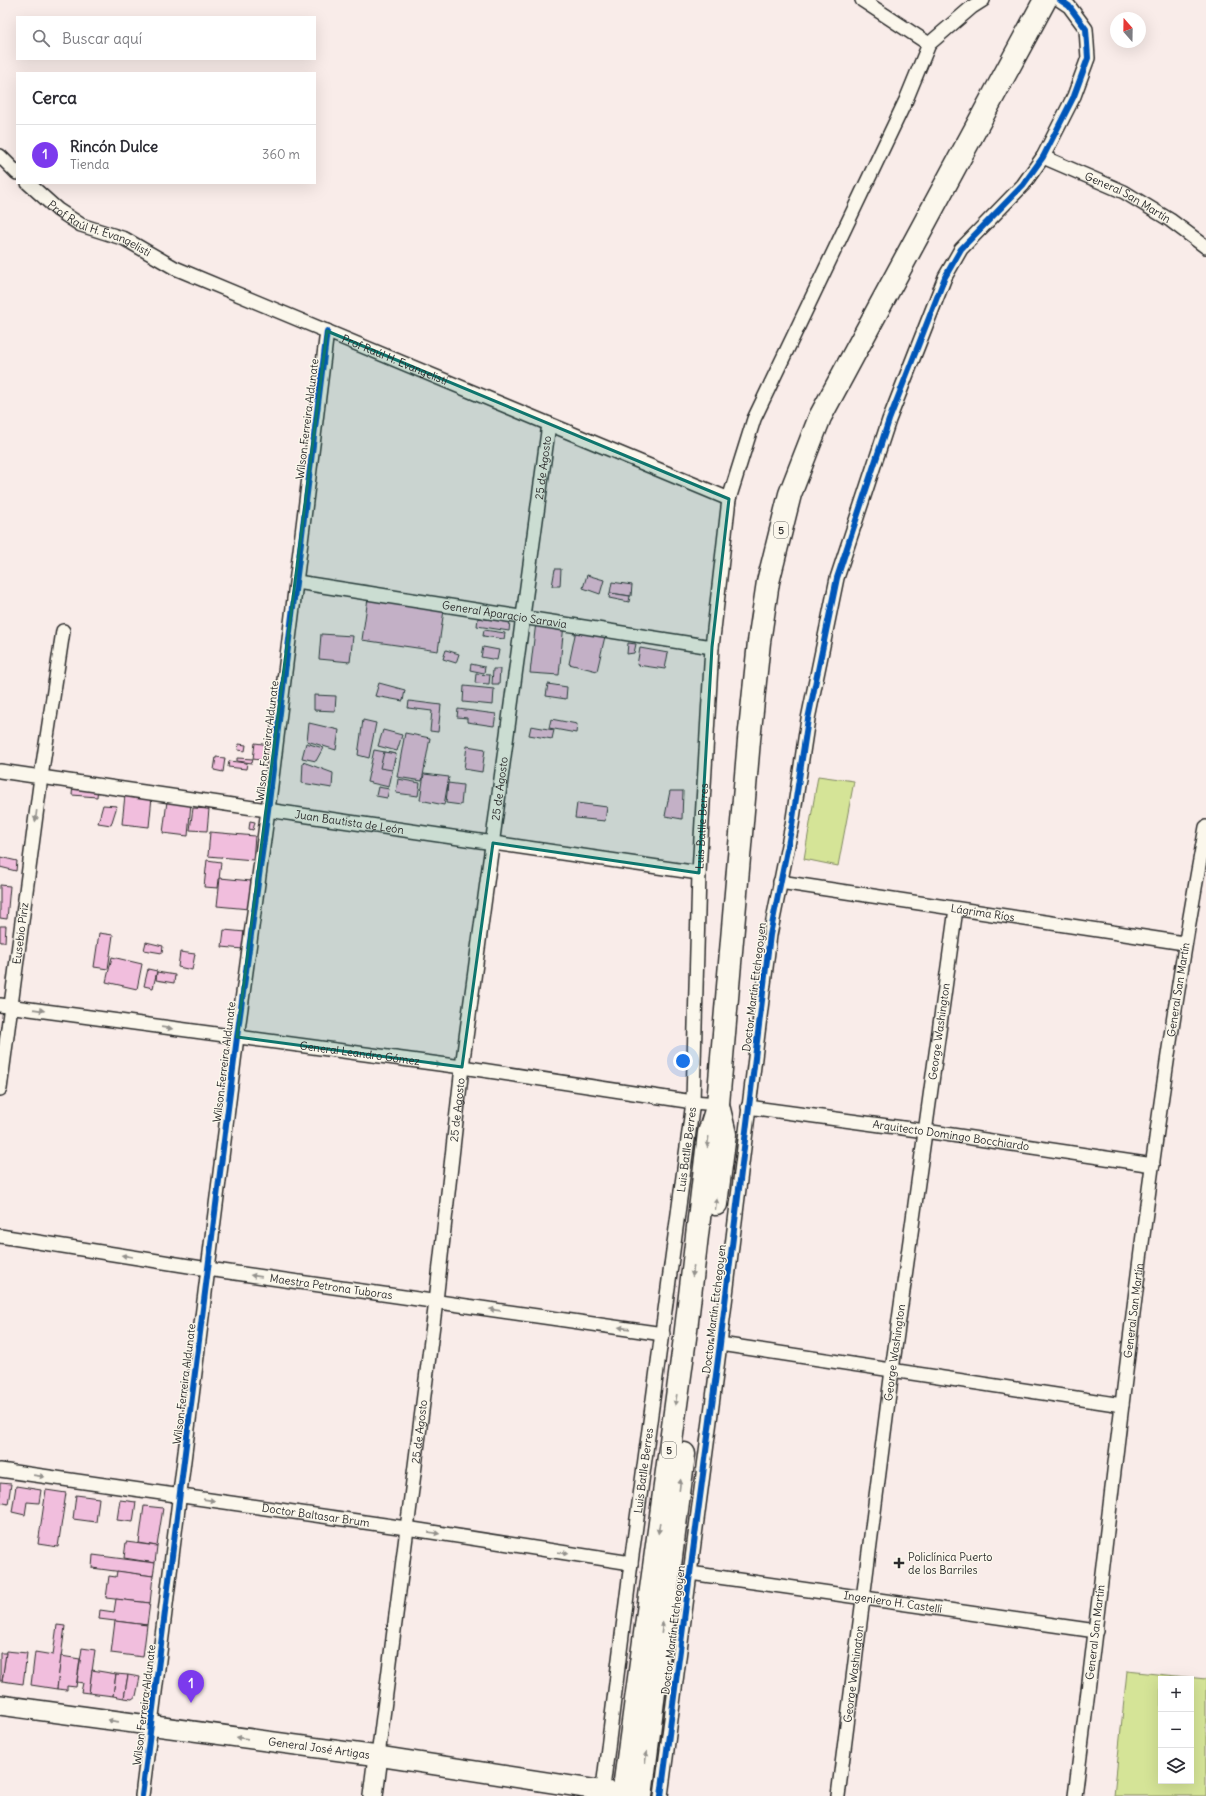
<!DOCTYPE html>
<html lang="es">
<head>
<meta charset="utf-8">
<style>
	body { margin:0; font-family:Delius,sans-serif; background:#f2f2f3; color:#2b2b33 }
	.controls { position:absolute; right:12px; bottom:12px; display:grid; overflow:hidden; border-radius:0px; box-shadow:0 4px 16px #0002 }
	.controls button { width:36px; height:36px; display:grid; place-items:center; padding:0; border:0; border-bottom:1px solid #e1e1e2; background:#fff; color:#2b2b33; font:20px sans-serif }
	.compass { position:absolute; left:1110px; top:12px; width:36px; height:36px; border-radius:50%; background:#fff; box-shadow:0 4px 16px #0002; rotate:340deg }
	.you { position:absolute; left:683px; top:1061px; width:14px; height:14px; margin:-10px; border:3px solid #fff; border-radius:50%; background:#1a73e8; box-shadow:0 0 0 6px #1a73e833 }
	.badge { display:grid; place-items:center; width:26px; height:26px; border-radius:50%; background:#7c3aed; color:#fff; font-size:13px; font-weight:700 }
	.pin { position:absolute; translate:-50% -33px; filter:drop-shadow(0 1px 2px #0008) }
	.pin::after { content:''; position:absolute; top:21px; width:14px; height:12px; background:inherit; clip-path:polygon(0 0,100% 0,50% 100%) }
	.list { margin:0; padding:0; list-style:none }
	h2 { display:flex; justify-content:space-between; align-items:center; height:52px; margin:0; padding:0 16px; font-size:17px }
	h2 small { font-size:13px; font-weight:400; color:#7c7c81 }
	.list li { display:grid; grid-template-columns:26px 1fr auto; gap:12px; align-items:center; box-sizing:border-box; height:60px; padding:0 16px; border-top:1px solid #e1e1e2 }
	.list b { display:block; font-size:15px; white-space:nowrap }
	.list p { margin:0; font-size:13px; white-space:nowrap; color:#7c7c81 }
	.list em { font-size:13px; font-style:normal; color:#7c7c81 }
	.icon { flex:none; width:22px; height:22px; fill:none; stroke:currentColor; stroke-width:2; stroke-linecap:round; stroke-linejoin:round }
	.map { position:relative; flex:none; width:1206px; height:1796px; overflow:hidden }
	.search { position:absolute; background:#fff; box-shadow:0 4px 16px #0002; left:16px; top:16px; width:300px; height:44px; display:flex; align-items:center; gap:10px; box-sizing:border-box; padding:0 14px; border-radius:0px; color:#7c7c81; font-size:15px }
	.panel { position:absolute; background:#fff; box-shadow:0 4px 16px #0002; left:16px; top:72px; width:300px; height:112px; border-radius:0px }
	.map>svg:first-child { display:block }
	.green { fill:#d5e497; stroke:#808861; fill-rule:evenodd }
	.building { fill:#f1bedd; stroke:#2b2b2b }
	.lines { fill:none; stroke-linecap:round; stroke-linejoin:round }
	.street-casing { stroke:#2b2b2b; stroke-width:16 }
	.secondary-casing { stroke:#2b2b2b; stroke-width:22 }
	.highway-casing { stroke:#2b2b2b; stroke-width:25 }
	.street { stroke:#fbf7ec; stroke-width:13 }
	.secondary { stroke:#fbf7ec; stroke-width:19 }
	.highway { stroke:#fbf7ec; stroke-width:22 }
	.cycleway-casing { stroke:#fbf7ec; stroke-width:8 }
	.cycleway { stroke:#0057b8; stroke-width:6 }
	.oneway { fill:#93918c }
	.marked { fill:#0f766e; fill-opacity:0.2; stroke:#0f766e; stroke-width:3; stroke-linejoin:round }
	.poi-dot { fill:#2b2b2b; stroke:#fbf7ec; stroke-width:1.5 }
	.labels { text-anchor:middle; stroke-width:3; stroke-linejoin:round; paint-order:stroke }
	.shield { fill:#fbf7ec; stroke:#696865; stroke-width:1 }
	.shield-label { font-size:10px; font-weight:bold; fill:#2b2b2b }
	.street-label { font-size:11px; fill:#2b2b2b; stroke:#fbf7ec }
	.poi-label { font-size:11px; fill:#2b2b2b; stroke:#fbf7ec; text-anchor:start }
</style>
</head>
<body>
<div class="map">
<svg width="1206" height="1796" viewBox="0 0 1206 1796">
	<rect width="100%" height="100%" fill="#f9ece9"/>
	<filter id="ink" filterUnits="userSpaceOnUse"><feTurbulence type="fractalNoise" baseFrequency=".025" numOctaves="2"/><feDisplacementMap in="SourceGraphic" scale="8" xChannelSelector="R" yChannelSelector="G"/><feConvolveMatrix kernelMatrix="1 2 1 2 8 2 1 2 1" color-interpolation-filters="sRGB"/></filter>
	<g filter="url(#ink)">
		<g class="green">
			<path d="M 818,776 L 854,781 L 838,866 L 804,859 Z"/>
			<path d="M 1127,1671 L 1206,1679 L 1206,1796 L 1114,1796 ZM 1161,1679 L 1191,1679 L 1191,1781 L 1161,1781 Z"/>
		</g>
		<g class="building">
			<path d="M 555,569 L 561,569 L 560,586 L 552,586 Z"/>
			<path d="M 587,575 L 604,580 L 600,594 L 583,588 Z"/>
			<path d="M 612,582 L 632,585 L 631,596 L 610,593 Z"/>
			<path d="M 610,593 L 630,596 L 629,602 L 609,598 Z"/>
			<path d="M 368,598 L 444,610 L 438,651 L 362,640 Z"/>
			<path d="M 478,618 L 510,622 L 509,631 L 477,626 Z"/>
			<path d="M 536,622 L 564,624 L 559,675 L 530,673 Z"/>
			<path d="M 484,630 L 505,633 L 504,639 L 483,636 Z"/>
			<path d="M 576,630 L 606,632 L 597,671 L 569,664 Z"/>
			<path d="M 321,634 L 353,636 L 350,662 L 319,659 Z"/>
			<path d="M 628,643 L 636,644 L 634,653 L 627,654 Z"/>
			<path d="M 483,647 L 499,650 L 497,660 L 481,657 Z"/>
			<path d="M 640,648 L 668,653 L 665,669 L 637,665 Z"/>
			<path d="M 446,650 L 459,654 L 456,663 L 443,659 Z"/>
			<path d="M 471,664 L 485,667 L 484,673 L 470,670 Z"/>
			<path d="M 493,669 L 500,669 L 499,684 L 492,684 Z"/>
			<path d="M 476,674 L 490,675 L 489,684 L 475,683 Z"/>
			<path d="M 379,683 L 405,690 L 403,701 L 375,696 Z"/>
			<path d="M 548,684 L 567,687 L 566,699 L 546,696 Z"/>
			<path d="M 464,686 L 494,689 L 493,705 L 463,702 Z"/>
			<path d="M 314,695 L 336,696 L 335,711 L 314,710 Z"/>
			<path d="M 409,701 L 441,705 L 438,732 L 430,731 L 432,711 L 408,708 Z"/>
			<path d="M 458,709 L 496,714 L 494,726 L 467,722 L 467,718 L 457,717 Z"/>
			<path d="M 551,719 L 577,724 L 576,733 L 549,728 Z"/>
			<path d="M 363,720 L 376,723 L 369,758 L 358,755 Z"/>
			<path d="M 309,723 L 339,730 L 336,750 L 307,741 Z"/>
			<path d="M 531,726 L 554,730 L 552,739 L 529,735 Z"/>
			<path d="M 383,730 L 402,735 L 397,751 L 378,746 Z"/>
			<path d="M 405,733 L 430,738 L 422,781 L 397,777 Z"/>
			<path d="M 255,743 L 270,745 L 267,761 L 253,759 Z"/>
			<path d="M 306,743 L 323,748 L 316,761 L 302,758 Z"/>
			<path d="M 239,744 L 246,745 L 245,751 L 238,750 Z"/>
			<path d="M 467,746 L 485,749 L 482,772 L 464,769 Z"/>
			<path d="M 374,750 L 396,754 L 389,787 L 367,782 Z"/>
			<path d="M 384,752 L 396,754 L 392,770 L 380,768 Z"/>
			<path d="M 216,757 L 225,758 L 223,772 L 214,770 Z"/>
			<path d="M 237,758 L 253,759 L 252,763 L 237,761 Z"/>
			<path d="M 229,761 L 247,763 L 246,769 L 228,767 Z"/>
			<path d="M 303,762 L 333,773 L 332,788 L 302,783 Z"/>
			<path d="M 424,774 L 449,777 L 444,805 L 420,800 Z"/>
			<path d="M 398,779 L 420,783 L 418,796 L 396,793 Z"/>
			<path d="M 448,783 L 463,785 L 461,805 L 446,803 Z"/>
			<path d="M 73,785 L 98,787 L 97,797 L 72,795 Z"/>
			<path d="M 378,787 L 389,789 L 387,798 L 376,796 Z"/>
			<path d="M 670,791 L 683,791 L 682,819 L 665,816 Z"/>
			<path d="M 125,795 L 152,797 L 149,827 L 122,824 Z"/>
			<path d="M 167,801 L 191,803 L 188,836 L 163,833 Z"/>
			<path d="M 577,803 L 607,807 L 605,821 L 575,818 Z"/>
			<path d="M 103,805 L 117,806 L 111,825 L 98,823 Z"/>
			<path d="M 193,808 L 209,809 L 207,831 L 190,830 Z"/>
			<path d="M 250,821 L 255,822 L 253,830 L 249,829 Z"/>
			<path d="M 210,832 L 255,836 L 253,860 L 208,856 Z"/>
			<path d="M 0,857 L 17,861 L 16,871 L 0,867 Z"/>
			<path d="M 207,860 L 221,862 L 218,888 L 204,887 Z"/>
			<path d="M 220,878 L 251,881 L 249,909 L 217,906 Z"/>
			<path d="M 0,885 L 10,886 L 7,919 L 0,918 Z"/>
			<path d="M 0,926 L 6,926 L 5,942 L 0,942 Z"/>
			<path d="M 224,930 L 245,932 L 243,949 L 222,947 Z"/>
			<path d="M 99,933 L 113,935 L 108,969 L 94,967 Z"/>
			<path d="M 146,942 L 163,946 L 162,953 L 144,950 Z"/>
			<path d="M 180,952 L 195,954 L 192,970 L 178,967 Z"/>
			<path d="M 112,957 L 142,964 L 137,989 L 106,982 Z"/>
			<path d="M 148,969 L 157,971 L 153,988 L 144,986 Z"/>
			<path d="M 157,972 L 175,975 L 174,983 L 156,980 Z"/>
			<path d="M 0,1483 L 11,1484 L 8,1504 L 0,1502 Z"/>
			<path d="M 16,1486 L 41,1490 L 39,1503 L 27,1502 L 25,1515 L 12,1512 Z"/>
			<path d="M 46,1490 L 66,1493 L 58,1547 L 38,1544 Z"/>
			<path d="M 76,1495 L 99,1498 L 96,1522 L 73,1519 Z"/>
			<path d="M 120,1500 L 136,1502 L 133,1522 L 117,1520 Z"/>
			<path d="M 144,1506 L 163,1508 L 157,1546 L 139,1543 Z"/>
			<path d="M 126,1542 L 157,1546 L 155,1563 L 124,1558 Z"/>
			<path d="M 93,1555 L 155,1563 L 153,1576 L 92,1568 Z"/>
			<path d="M 117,1571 L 153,1576 L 150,1603 L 106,1598 L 109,1576 L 116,1577 Z"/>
			<path d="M 116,1599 L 150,1603 L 147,1625 L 99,1619 L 100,1610 L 114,1612 Z"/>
			<path d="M 115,1621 L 147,1625 L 143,1657 L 111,1653 Z"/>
			<path d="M 57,1625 L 65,1626 L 57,1689 L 31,1685 L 35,1652 L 53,1655 Z"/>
			<path d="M 82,1648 L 95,1650 L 89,1693 L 81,1692 L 83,1683 L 77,1682 Z"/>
			<path d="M 6,1651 L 27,1653 L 23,1684 L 2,1681 Z"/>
			<path d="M 0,1653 L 6,1653 L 2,1681 L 0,1681 Z"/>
			<path d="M 61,1656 L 80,1659 L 76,1687 L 67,1686 L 67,1690 L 57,1689 Z"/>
			<path d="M 92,1670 L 116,1674 L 113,1696 L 89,1693 Z"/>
			<path d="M 116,1674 L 128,1675 L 124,1698 L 113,1696 Z"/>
			<path d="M 128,1675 L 140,1677 L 136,1696 L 132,1699 L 124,1698 Z"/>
		</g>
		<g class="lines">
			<g class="street-casing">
				<g id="street">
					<path d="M 862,0 L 929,44"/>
					<path d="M 0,156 L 17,173"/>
					<path id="s1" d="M 1043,157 L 1124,192 L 1170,220 L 1206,247"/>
					<path id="s2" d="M 28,183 L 58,210 L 81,225 L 125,239 L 175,268 L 729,499"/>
					<path id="s3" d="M 297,582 L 712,647"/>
					<path id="s4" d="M 0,771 L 699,873"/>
					<path id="s5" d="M 780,882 L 1184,943"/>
					<path id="s6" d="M 0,1005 L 462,1067 L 693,1102 L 718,1104"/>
					<path id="s7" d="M 0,1089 L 41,777 L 63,631"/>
					<path id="s8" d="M 748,1107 L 925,1131 L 1153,1165"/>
					<path id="s9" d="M 0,1236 L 208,1269 L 663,1334"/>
					<path d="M 720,1344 L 1122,1405"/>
					<path id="s10" d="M 0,1470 L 406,1528 L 631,1563"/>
					<path id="s11" d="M 690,1573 L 1096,1631"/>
					<path id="s12" d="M 378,1756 L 436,1301 L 462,1067 L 549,424"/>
					<path d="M 142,1796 L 237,1037 L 268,810 L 327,331"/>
					<path id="s13" d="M 602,1796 L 631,1563 L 693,1102 L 699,873 L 712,647 L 729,499 L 754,419 L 906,100 L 929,44 L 972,7 L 983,0"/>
					<path d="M 661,1796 L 720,1344 L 770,935 L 792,825 L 808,719 L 837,578 L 889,420 L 945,277 L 961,249 L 1023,185 L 1043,157 L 1074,96 L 1088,58 L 1086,29 L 1069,6 L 1060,0"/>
					<path id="s14" d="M 838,1796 L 892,1370 L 956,909"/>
					<path id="s15" d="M 1075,1796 C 1116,1473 1146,1148 1206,827"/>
				</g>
			</g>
			<g class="secondary-casing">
				<g id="secondary">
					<path id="s16" d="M 0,1705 L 378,1756 L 637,1796"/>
					<path d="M 373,1796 L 378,1756"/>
				</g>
			</g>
			<g class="highway-casing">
				<g id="highway">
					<path d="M 716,1204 L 725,1134 L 718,1105"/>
					<path d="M 623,1796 L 685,1338 L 709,1133 L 718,1104 L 749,740 L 759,642 L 768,582 L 790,494 L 820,417 L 1045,0"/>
					<path d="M 641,1796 L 684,1454"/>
				</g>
			</g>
			<use href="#street" class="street"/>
			<use href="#secondary" class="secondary"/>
			<use href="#highway" class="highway"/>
			<g class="cycleway-casing">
				<g id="cycleway">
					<path d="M 142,1796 L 237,1037 L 268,810 L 327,331"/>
					<path d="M 661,1796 L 720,1344 L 770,935 L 792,825 L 808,719 L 837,578 L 889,420 L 945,277 L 961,249 L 1023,185 L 1043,157 L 1074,96 L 1088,58 L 1086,29 L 1069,6 L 1060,0"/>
				</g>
			</g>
			<use href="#cycleway" class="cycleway"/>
		</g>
		<defs><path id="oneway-solid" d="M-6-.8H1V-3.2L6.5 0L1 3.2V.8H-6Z"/></defs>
		<g class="oneway">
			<use href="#oneway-solid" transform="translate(36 816) rotate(97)"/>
			<use href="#oneway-solid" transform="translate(39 1010) rotate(8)"/>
			<use href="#oneway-solid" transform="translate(167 1028) rotate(8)"/>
			<use href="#oneway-solid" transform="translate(435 1064) rotate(8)"/>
			<use href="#oneway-solid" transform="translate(708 1142) rotate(97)"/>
			<use href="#oneway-solid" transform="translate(716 1204) rotate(-83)"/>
			<use href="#oneway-solid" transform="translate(127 1256) rotate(-171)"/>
			<use href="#oneway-solid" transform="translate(693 1271) rotate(97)"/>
			<use href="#oneway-solid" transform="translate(256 1276) rotate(-172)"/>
			<use href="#oneway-solid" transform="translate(495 1310) rotate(-172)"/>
			<use href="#oneway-solid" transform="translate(624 1328) rotate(-172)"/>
			<use href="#oneway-solid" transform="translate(676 1400) rotate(98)"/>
			<use href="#oneway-solid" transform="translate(39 1476) rotate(8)"/>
			<use href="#oneway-solid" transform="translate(680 1485) rotate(-83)"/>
			<use href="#oneway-solid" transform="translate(209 1500) rotate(8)"/>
			<use href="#oneway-solid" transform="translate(659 1528) rotate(98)"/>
			<use href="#oneway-solid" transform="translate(434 1533) rotate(9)"/>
			<use href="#oneway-solid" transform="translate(563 1553) rotate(9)"/>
			<use href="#oneway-solid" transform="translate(662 1628) rotate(-83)"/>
			<use href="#oneway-solid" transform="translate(113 1721) rotate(-172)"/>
			<use href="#oneway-solid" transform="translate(242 1738) rotate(-172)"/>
			<use href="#oneway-solid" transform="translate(646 1757) rotate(-83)"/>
		</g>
	</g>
	<path class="marked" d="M 327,331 L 729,499 L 712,647 L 699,873 L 493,843 L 462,1067 L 237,1037 Z"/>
	<path class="poi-dot" d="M897 1557h4v4h4v4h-4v4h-4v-4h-4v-4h4z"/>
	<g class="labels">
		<g class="shield">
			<rect x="774" y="522" width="14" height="16" rx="3"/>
			<rect x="662" y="1442" width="14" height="16" rx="3"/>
		</g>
		<g class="shield-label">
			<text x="781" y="534">5</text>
			<text x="669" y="1454">5</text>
		</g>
		<g class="street-label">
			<text dy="4" stroke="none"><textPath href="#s1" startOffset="94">General San Martín</textPath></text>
			<text dy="4" stroke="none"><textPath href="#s2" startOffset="86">Prof Raúl H. Evangelisti</textPath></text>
			<text dy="4" stroke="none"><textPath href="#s2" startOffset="410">Prof Raúl H. Evangelisti</textPath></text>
			<text transform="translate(307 419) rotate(-83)" y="4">Wilson Ferreira Aldunate</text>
			<text dy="4" stroke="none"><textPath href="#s12" startOffset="1299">25 de Agosto</textPath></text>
			<text dy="4" stroke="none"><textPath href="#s3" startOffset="210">General Aparacio Saravia</textPath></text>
			<text transform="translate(267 741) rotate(-83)" y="4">Wilson Ferreira Aldunate</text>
			<text dy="4" stroke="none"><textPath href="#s12" startOffset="975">25 de Agosto</textPath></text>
			<text dy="4" stroke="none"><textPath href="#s4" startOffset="353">Juan Bautista de León</textPath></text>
			<text dy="4" stroke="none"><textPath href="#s13" startOffset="976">Luis Batlle Berres</textPath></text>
			<text dy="4" stroke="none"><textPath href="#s5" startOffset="205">Lágrima Ríos</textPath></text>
			<text dy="4" stroke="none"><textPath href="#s7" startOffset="157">Eusebio Píriz</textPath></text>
			<text transform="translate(754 987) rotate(-83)" y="4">Doctor Martín Etchegoyen</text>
			<text dy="4" stroke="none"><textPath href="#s15" startOffset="813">General San Martín</textPath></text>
			<text dy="4" stroke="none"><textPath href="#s14" startOffset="771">George Washington</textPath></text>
			<text dy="4" stroke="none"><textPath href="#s6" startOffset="363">General Leandro Gómez</textPath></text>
			<text transform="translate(224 1062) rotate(-83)" y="4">Wilson Ferreira Aldunate</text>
			<text dy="4" stroke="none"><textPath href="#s12" startOffset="651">25 de Agosto</textPath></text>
			<text dy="4" stroke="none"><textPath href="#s8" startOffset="205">Arquitecto Domingo Bocchiardo</textPath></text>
			<text dy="4" stroke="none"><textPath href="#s13" startOffset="652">Luis Batlle Berres</textPath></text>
			<text dy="4" stroke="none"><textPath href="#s9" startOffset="335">Maestra Petrona Tuboras</textPath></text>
			<text transform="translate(714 1309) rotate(-83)" y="4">Doctor Martín Etchegoyen</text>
			<text dy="4" stroke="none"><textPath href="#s15" startOffset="489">General San Martín</textPath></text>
			<text dy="4" stroke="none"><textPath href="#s14" startOffset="447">George Washington</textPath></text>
			<text transform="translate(184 1384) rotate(-83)" y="4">Wilson Ferreira Aldunate</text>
			<text dy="4" stroke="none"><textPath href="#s12" startOffset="327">25 de Agosto</textPath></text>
			<text dy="4" stroke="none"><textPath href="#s13" startOffset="328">Luis Batlle Berres</textPath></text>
			<text dy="4" stroke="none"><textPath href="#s10" startOffset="319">Doctor Baltasar Brum</textPath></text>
			<text dy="4" stroke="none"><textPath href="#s11" startOffset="205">Ingeniero H. Castelli</textPath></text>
			<text transform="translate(673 1630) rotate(-83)" y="4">Doctor Martín Etchegoyen</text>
			<text dy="4" stroke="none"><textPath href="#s15" startOffset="165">General San Martín</textPath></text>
			<text dy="4" stroke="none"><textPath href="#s14" startOffset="123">George Washington</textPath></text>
			<text transform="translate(144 1705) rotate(-83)" y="4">Wilson Ferreira Aldunate</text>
			<text dy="4" stroke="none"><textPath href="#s16" startOffset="322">General José Artigas</textPath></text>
		</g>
		<g class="poi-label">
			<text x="908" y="1561">Policlínica Puerto<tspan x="908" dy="13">de los Barriles</tspan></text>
		</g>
	</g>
</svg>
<div class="controls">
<button>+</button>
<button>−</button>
<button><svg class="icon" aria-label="layers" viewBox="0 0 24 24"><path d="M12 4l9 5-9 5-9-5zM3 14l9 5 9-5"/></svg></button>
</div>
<svg class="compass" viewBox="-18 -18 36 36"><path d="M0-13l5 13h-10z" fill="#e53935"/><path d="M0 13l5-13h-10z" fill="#7c7c81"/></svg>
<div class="you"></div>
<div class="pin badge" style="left:191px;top:1703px">1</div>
<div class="search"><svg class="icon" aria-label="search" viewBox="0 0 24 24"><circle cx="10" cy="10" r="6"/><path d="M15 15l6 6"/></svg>Buscar aquí</div>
<section class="panel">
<h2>Cerca<small></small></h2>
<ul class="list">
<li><span class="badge">1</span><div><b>Rincón Dulce</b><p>Tienda</p></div><em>360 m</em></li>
</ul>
</section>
</div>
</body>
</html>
